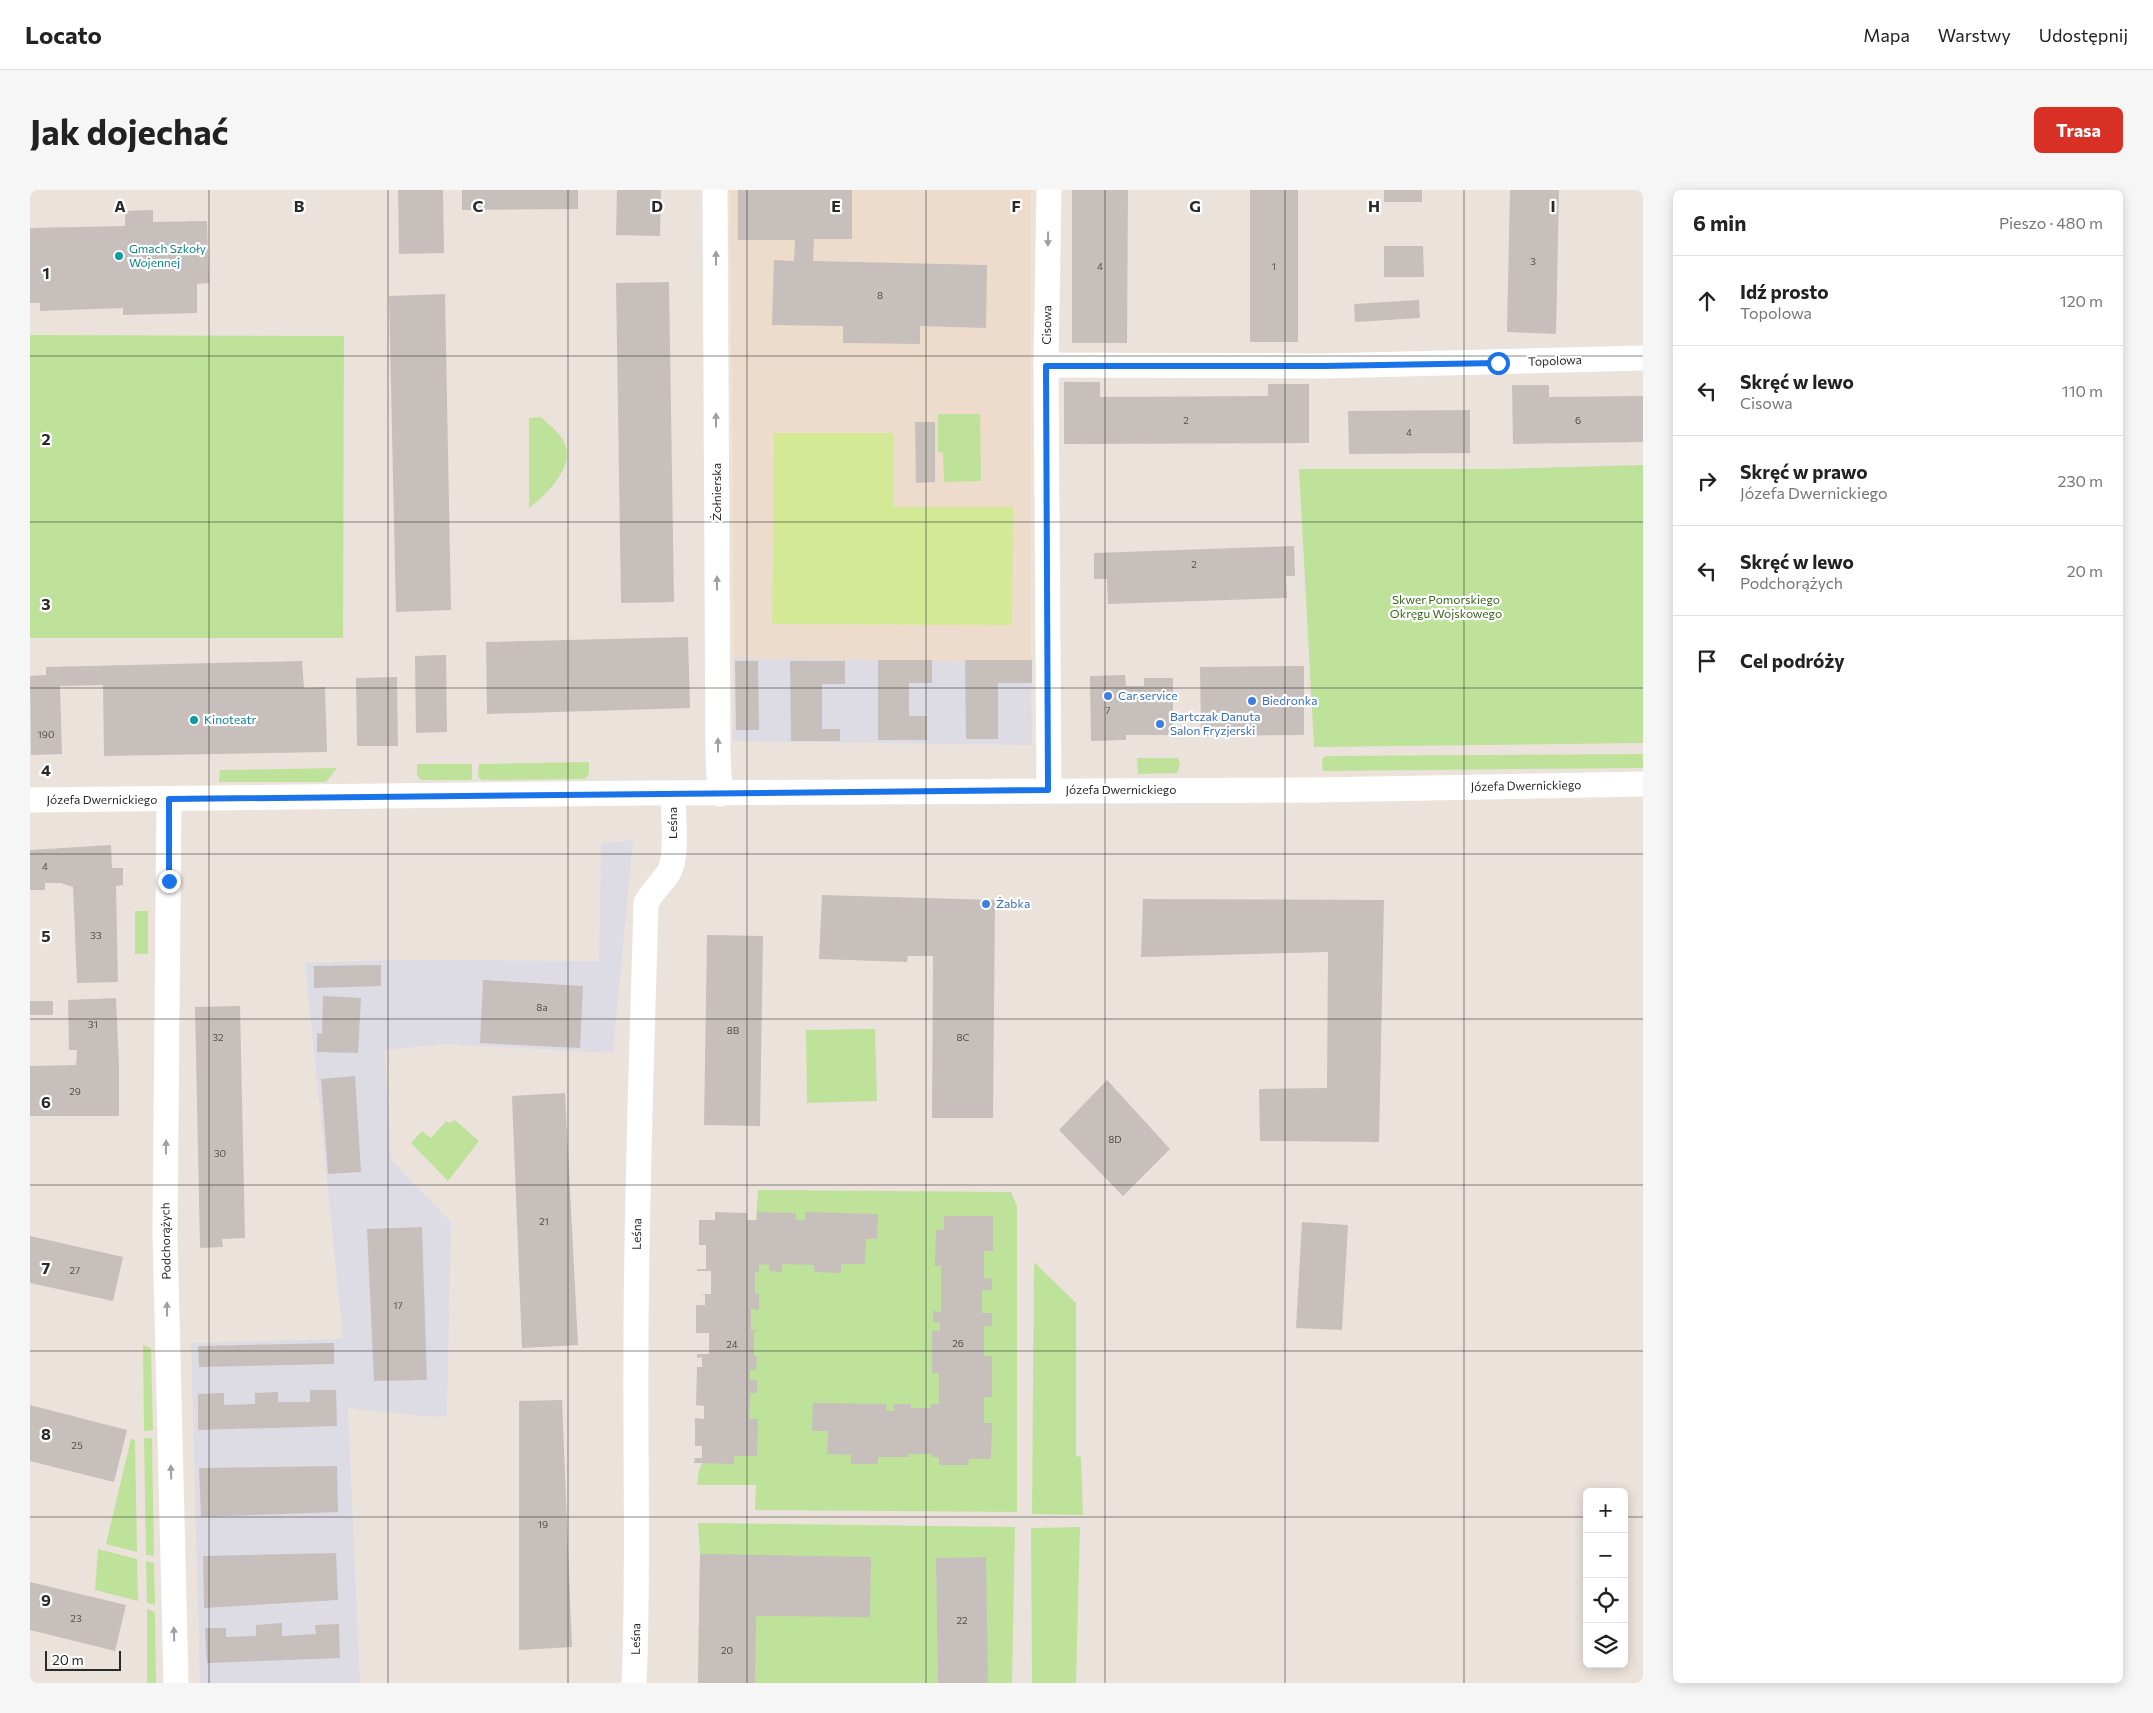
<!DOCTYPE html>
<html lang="pl">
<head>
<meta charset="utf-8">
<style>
	body { margin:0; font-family:Commissioner,sans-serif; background:#f6f6f6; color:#222 }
	.controls { position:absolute; right:15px; bottom:15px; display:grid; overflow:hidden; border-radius:8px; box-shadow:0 2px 12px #0003 }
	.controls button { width:45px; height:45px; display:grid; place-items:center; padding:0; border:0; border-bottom:1px solid #e0e0e0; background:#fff; color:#222; font:25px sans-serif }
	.scale { position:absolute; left:15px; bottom:12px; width:76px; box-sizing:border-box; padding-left:5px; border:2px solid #2a2a2a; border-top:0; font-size:14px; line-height:18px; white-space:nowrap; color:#2a2a2a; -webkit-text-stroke:4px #fff; paint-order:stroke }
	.stop { position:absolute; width:15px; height:15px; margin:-11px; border:4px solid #1a73e8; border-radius:50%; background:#fff }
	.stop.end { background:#1a73e8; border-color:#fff; box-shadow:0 1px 5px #0008 }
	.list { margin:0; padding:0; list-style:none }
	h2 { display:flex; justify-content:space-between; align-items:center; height:65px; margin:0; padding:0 20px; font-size:21px }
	h2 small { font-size:16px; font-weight:400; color:#767676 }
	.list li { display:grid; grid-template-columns:32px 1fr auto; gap:15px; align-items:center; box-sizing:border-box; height:90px; padding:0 20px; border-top:1px solid #e0e0e0 }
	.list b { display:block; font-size:19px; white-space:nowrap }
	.list p { margin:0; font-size:16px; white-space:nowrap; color:#767676 }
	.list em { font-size:16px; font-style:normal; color:#767676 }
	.icon { flex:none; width:28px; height:28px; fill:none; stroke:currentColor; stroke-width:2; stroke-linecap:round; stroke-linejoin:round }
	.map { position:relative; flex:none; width:1613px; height:1493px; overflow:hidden; border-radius:8px }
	header { display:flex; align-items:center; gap:30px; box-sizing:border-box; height:70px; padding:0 25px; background:#fff; border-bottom:1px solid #e0e0e0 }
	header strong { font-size:24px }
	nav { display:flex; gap:28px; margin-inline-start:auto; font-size:18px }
	.intro { display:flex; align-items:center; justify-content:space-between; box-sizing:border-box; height:120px; padding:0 30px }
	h1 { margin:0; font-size:35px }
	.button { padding:12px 22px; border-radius:8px; background:#d93025; color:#fff; font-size:18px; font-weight:700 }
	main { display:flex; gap:30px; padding:0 30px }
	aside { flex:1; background:#fff; border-radius:8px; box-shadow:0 2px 12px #0003 }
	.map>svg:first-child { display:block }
	.industrial { fill:#dddce4 }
	.education { fill:#eddccb }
	.green { fill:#bee299 }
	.pitch { fill:#d4e995 }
	.building { fill:#c7bfbb }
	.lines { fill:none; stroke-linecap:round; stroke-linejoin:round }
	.street { stroke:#fff; stroke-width:25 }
	.oneway { fill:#9f9f9f }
	.route { stroke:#1a73e8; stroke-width:6 }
	.grid { fill:none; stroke:#2a2a2a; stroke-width:1; stroke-opacity:0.55 }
	.culture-dot { fill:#0f9aa8; stroke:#fff; stroke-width:2 }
	.shop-dot { fill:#3f7fe0; stroke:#fff; stroke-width:2 }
	.labels { text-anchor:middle; stroke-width:4.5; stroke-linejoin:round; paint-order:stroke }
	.number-label { font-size:10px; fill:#514f4e }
	.culture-label { font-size:12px; fill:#0d838f; stroke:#fff; text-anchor:start }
	.street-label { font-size:12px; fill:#2a2a2a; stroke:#fff }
	.park-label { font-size:12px; fill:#37661b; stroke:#fff }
	.shop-label { font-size:12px; fill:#366cbe; stroke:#fff; text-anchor:start }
	.grid-label { font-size:16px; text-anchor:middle; font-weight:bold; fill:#2a2a2a; stroke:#fff; stroke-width:4.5; stroke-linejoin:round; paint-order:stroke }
</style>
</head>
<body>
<header>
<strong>Locato</strong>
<nav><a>Mapa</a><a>Warstwy</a><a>Udostępnij</a></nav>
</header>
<div class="intro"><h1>Jak dojechać</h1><a class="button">Trasa</a></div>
<main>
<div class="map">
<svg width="1613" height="1493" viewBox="0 0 1613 1493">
	<rect width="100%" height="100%" fill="#ece2dc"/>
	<g class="industrial">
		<path d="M 704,468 L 1001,472 L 1002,555 L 703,551 Z"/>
		<path d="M 603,650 L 583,863 L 415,854 L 355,860 L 361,970 L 421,1032 L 417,1226 L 401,1227 L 318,1218 L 330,1493 L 170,1493 L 161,1153 L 313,1149 L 275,773 L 362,770 L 569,771 L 571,654 Z"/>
	</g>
	<path class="education" d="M 700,0 L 1001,0 L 1001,472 L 704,468 Z"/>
	<g class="green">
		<path d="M 0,145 L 314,146 L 313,448 L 0,448 Z"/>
		<path d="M 908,224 L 950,224 L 951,291 L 914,292 L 913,263 L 908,262 Z"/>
		<path d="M 511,227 C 519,235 533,245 536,257 C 542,280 516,305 499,318 L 499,228 Z"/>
		<path d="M 1613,275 L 1613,553 L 1284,557 L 1269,279 L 1464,279 Z"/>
		<path d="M 1613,564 L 1613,578 L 1293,581 L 1292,569 L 1296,566 Z"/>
		<path d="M 1107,568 L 1148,568 L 1150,575 L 1147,583 L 1108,584 Z"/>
		<path d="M 559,572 L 559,584 L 555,589 L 452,590 L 448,587 L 449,574 Z"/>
		<path d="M 387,574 L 442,574 L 442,588 L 441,590 L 391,590 L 387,585 Z"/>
		<path d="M 307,578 L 296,592 L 189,592 L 190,580 Z"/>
		<rect x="105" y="721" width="13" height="43"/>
		<path d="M 845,839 L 847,911 L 777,913 L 776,840 Z"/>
		<path d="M 425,930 L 449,951 L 418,991 L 381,953 L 392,941 L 401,948 L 416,931 L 420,933 Z"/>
		<path d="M 728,1000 L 981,1002 L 987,1016 L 987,1322 L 725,1320 L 726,1295 L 667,1295 L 669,1279 L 714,1209 Z"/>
		<path d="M 1004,1072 L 1046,1113 L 1046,1266 L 1051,1267 L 1053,1325 L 1002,1324 Z"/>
		<path d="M 113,1155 L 121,1158 L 123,1240 L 114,1241 Z"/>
		<path d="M 114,1248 L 122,1248 L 124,1366 L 116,1365 Z"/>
		<path d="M 101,1249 L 105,1250 L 107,1362 L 76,1354 Z"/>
		<path d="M 668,1333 L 985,1337 L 982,1493 L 668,1493 L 670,1364 Z"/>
		<path d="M 1050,1337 L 1046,1493 L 1002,1493 L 1001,1338 Z"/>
		<path d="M 68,1359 L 107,1369 L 108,1411 L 65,1400 Z"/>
		<path d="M 116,1371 L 124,1373 L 125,1415 L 117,1413 Z"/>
		<path d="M 117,1419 L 125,1422 L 126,1493 L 117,1493 Z"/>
	</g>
	<path class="pitch" d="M 744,243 L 864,243 L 864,317 L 983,317 L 982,435 L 742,434 Z"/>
	<g class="building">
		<path d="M 368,0 L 413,0 L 414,63 L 369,64 Z"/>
		<path d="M 432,0 L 548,0 L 548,19 L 432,20 Z"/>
		<path d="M 587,0 L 631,0 L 630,46 L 586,45 Z"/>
		<path d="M 708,0 L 822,0 L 822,49 L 784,49 L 783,71 L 957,75 L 956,138 L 890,136 L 890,154 L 813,153 L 813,136 L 742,135 L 744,70 L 764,71 L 765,50 L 708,50 Z"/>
		<path d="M 1042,0 L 1098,0 L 1097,153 L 1042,153 Z"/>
		<rect x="1220" y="0" width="48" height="152"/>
		<rect x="1354" y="0" width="38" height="12"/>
		<path d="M 1480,0 L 1529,0 L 1526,144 L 1477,142 Z"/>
		<path d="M 123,20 L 123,32 L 177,31 L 179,93 L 167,94 L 167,123 L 93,125 L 93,118 L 10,121 L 10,113 L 0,113 L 0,38 L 95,36 L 95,21 Z"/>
		<path d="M 1354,56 L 1393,56 L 1394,87 L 1354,87 Z"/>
		<path d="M 639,92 L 644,412 L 591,413 L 586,93 Z"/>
		<path d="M 415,104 L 421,420 L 366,422 L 359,106 Z"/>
		<path d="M 1389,110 L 1390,128 L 1325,132 L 1324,114 Z"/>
		<path d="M 1034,192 L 1070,192 L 1070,207 L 1238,206 L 1238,194 L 1279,194 L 1279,253 L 1034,254 Z"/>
		<path d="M 1482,195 L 1519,195 L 1519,207 L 1613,206 L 1613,252 L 1483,254 Z"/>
		<path d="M 1440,220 L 1440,263 L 1319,264 L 1318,221 Z"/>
		<path d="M 885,232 L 905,232 L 905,292 L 886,293 Z"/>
		<path d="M 1264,356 L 1265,386 L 1256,386 L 1257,408 L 1078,414 L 1077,389 L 1064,389 L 1064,363 Z"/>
		<path d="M 658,447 L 660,518 L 457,524 L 456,452 Z"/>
		<path d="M 416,465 L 417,542 L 386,543 L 385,466 Z"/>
		<path d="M 848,470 L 902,470 L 902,493 L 879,493 L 879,526 L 897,526 L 897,550 L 848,550 Z"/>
		<path d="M 935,470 L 1002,470 L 1002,493 L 968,493 L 968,549 L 936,549 Z"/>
		<path d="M 272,471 L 274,498 L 295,497 L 297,562 L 74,566 L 73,495 L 30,496 L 32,564 L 1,565 L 0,486 L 16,485 L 16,477 Z"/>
		<path d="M 705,471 L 728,471 L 729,540 L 706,540 Z"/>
		<path d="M 760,471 L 815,471 L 815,494 L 792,494 L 792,539 L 810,539 L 810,551 L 761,551 Z"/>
		<path d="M 1274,476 L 1274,545 L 1171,546 L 1170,477 Z"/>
		<path d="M 1095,485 L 1096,496 L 1114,496 L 1114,488 L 1143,488 L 1143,545 L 1096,545 L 1096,550 L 1061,551 L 1060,486 Z"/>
		<path d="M 367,487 L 368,556 L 327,556 L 326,488 Z"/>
		<path d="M 81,655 L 82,678 L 93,678 L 93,695 L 86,696 L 88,792 L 47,793 L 43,697 L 31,693 L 15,693 L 15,700 L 0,700 L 0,660 Z"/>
		<path d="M 792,705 L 965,710 L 963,928 L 902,928 L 903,766 L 878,766 L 877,772 L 789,769 Z"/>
		<path d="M 1113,709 L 1354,710 L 1349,952 L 1230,951 L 1229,899 L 1297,898 L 1298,762 L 1111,767 Z"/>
		<path d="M 677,745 L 733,746 L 730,936 L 674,935 Z"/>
		<path d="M 351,775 L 351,796 L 284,798 L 284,776 Z"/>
		<path d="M 453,790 L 553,796 L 550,858 L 450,853 Z"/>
		<path d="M 293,806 L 331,808 L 328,863 L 287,862 L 287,843 L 292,844 Z"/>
		<path d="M 86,808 L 89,875 L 89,926 L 0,926 L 0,876 L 46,875 L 47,860 L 39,860 L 38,810 Z"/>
		<rect x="0" y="811" width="23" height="14"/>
		<path d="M 210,816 L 215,1048 L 192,1049 L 193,1057 L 170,1058 L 165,817 Z"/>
		<path d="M 325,886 L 331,982 L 298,984 L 291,889 Z"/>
		<path d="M 1077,890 L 1140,959 L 1093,1006 L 1029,940 Z"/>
		<path d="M 535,903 L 548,1155 L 492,1158 L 482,906 Z"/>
		<path d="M 685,1022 L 717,1023 L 717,1030 L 727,1030 L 727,1022 L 766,1023 L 766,1030 L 775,1030 L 775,1022 L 848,1024 L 847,1049 L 836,1049 L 835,1074 L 811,1074 L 811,1083 L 784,1082 L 784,1075 L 752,1074 L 752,1082 L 739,1081 L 739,1075 L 729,1074 L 729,1082 L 725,1082 L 725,1103 L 729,1103 L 729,1120 L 721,1119 L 721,1140 L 728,1141 L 724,1143 L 724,1166 L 727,1166 L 726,1180 L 720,1180 L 720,1190 L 727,1190 L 727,1203 L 720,1203 L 719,1229 L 728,1229 L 727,1266 L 704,1266 L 704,1274 L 664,1273 L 665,1268 L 672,1268 L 672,1256 L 665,1256 L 665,1228 L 674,1229 L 674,1216 L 666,1215 L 667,1177 L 672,1177 L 672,1167 L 667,1168 L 667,1164 L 679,1164 L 679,1143 L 666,1143 L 666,1115 L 675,1115 L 675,1105 L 671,1104 L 681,1104 L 681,1081 L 667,1081 L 667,1079 L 676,1079 L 676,1055 L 669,1055 L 669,1030 L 685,1030 Z"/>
		<path d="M 914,1026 L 963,1026 L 963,1061 L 954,1061 L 954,1088 L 962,1089 L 962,1100 L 952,1100 L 952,1123 L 962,1123 L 962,1136 L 954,1136 L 954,1166 L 962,1166 L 962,1207 L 954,1207 L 954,1233 L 962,1233 L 961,1269 L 939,1269 L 938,1275 L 909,1275 L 909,1267 L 902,1267 L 902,1264 L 878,1264 L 879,1267 L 848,1267 L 848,1274 L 821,1274 L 821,1265 L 797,1264 L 798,1241 L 782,1241 L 783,1213 L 857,1214 L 856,1221 L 864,1221 L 864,1214 L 881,1214 L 881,1218 L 900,1218 L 901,1214 L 909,1214 L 909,1183 L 902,1183 L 902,1141 L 910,1141 L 910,1132 L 903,1132 L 903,1121 L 911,1122 L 911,1076 L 905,1076 L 906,1040 L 914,1040 Z"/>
		<path d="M 1272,1032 L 1318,1035 L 1312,1140 L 1266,1138 Z"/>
		<path d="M 392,1037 L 397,1190 L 344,1191 L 337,1039 Z"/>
		<path d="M 0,1046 L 93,1067 L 83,1111 L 0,1093 Z"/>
		<path d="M 304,1153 L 304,1174 L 169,1177 L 168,1156 Z"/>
		<path d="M 280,1200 L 306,1200 L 307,1236 L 168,1240 L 168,1204 L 194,1203 L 194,1215 L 225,1214 L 225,1203 L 248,1202 L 248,1212 L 280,1212 Z"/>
		<path d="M 532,1210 L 542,1457 L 489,1460 L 489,1211 Z"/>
		<path d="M 0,1215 L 97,1240 L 84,1292 L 0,1271 Z"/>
		<path d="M 307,1276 L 308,1322 L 171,1327 L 169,1278 Z"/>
		<path d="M 306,1363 L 308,1410 L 174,1418 L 173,1366 Z"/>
		<path d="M 670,1364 L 841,1367 L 840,1427 L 726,1426 L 725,1493 L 668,1493 Z"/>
		<path d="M 956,1367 L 958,1493 L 908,1493 L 906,1368 Z"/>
		<path d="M 0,1392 L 96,1415 L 85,1461 L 0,1440 Z"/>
		<path d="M 252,1433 L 252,1446 L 286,1444 L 285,1435 L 309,1434 L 310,1468 L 177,1473 L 175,1438 L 196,1438 L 196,1447 L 226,1446 L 226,1435 Z"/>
	</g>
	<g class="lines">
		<g class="street">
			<path d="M 685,0 L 688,565 L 690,604"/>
			<path d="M 1016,175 L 1294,176 L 1613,168"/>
			<path d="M 1019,600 L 1016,175 L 1019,0"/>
			<path d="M 139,609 L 135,1044 L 146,1493"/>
			<path d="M 0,610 L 612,603 L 1286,600 L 1613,594"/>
			<path d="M 604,1493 C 609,1382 605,1271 606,1160 C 606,1011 612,862 616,713 C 622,701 632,693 639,682 C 648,667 643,622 643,604"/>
		</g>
	</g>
	<defs><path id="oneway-solid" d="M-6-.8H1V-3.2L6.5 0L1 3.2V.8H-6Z" transform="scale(1.25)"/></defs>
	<g class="oneway">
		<use href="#oneway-solid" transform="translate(1018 49) rotate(91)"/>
		<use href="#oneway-solid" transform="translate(686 68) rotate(-90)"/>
		<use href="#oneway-solid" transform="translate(686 230) rotate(-90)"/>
		<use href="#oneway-solid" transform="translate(687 393) rotate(-90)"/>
		<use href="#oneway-solid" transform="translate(688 555) rotate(-90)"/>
		<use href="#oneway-solid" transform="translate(136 957) rotate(-89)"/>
		<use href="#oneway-solid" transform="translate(137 1119) rotate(-91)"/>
		<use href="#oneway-solid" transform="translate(141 1282) rotate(-92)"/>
		<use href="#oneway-solid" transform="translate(144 1444) rotate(-92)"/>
	</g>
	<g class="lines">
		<path class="route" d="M 139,691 L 139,609 L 1018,600 L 1016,176 L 1294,176 L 1468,173"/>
	</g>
	<path class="grid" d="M 179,0 L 179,1493M 358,0 L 358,1493M 538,0 L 538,1493M 717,0 L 717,1493M 896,0 L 896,1493M 1075,0 L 1075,1493M 1255,0 L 1255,1493M 1434,0 L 1434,1493M 0,166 L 1613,166M 0,332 L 1613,332M 0,498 L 1613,498M 0,664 L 1613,664M 0,829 L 1613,829M 0,995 L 1613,995M 0,1161 L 1613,1161M 0,1327 L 1557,1327M 1594,1327 L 1613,1327"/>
	<g class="culture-dot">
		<circle cx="89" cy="66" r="5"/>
		<circle cx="164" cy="530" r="5"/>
	</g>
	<g class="shop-dot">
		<circle cx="1078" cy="506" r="5"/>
		<circle cx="1222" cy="511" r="5"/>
		<circle cx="1130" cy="534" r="5"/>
		<circle cx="956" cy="714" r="5"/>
	</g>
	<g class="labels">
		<g class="number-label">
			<text x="1503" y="75">3</text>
			<text x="1070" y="80">4</text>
			<text x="1244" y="80">1</text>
			<text x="850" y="109">8</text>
			<text x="1156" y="234">2</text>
			<text x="1548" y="234">6</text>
			<text x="1379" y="246">4</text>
			<text x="1164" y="378">2</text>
			<text x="1078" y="524">7</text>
			<text x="16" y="548">190</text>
			<text x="15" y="680">4</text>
			<text x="66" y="749">33</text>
			<text x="512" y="821">8a</text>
			<text x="63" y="838">31</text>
			<text x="703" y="844">8B</text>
			<text x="188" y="851">32</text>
			<text x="933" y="851">8C</text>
			<text x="45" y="905">29</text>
			<text x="1085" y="953">8D</text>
			<text x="190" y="967">30</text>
			<text x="514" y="1035">21</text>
			<text x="45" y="1084">27</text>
			<text x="368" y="1119">17</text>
			<text x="928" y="1157">26</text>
			<text x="702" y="1158">24</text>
			<text x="47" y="1259">25</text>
			<text x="513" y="1338">19</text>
			<text x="46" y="1432">23</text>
			<text x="932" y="1434">22</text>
			<text x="697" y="1464">20</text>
		</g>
		<g class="culture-label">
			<text x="99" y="63">Gmach Szkoły<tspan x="99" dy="14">Wojennej</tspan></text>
			<text x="174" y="534">Kinoteatr</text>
		</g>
		<g class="street-label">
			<text transform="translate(1017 135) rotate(-89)" y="4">Cisowa</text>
			<text transform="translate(1525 171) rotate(-2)" y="4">Topolowa</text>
			<text transform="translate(687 302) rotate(-90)" y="4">Żołnierska</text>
			<text transform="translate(1496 596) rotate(-1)" y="4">Józefa Dwernickiego</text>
			<text x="1091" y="604">Józefa Dwernickiego</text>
			<text x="72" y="614">Józefa Dwernickiego</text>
			<text transform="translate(643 633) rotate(-90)" y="4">Leśna</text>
			<text transform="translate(607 1044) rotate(-89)" y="4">Leśna</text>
			<text transform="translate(136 1051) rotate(-91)" y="4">Podchorążych</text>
			<text transform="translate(606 1449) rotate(-89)" y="4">Leśna</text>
		</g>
		<g class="park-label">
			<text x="1416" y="414">Skwer Pomorskiego<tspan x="1416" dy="14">Okręgu Wojskowego</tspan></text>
		</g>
		<g class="shop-label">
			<text x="1088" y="510">Car service</text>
			<text x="1232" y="515">Biedronka</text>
			<text x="1140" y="531">Bartczak Danuta<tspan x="1140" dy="14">Salon Fryzjerski</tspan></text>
			<text x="966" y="718">Żabka</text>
		</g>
	</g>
	<g class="grid-label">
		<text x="90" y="22">A</text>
		<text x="269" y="22">B</text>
		<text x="448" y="22">C</text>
		<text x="627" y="22">D</text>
		<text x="806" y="22">E</text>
		<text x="986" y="22">F</text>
		<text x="1165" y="22">G</text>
		<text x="1344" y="22">H</text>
		<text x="1523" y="22">I</text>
		<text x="16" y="89">1</text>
		<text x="16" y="255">2</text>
		<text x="16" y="420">3</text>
		<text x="16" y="586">4</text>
		<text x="16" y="752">5</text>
		<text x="16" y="918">6</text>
		<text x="16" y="1084">7</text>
		<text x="16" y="1250">8</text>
		<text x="16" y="1416">9</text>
	</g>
</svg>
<div class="controls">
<button>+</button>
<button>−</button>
<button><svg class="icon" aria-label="locate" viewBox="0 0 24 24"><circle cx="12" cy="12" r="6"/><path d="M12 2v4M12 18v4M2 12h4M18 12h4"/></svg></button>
<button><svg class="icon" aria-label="layers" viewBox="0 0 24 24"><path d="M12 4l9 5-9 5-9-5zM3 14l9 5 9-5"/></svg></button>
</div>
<div class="scale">20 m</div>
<div class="stop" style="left:1468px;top:173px"></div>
<div class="stop end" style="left:139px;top:691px"></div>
</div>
<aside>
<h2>6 min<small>Pieszo · 480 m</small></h2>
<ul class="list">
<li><svg class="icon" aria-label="ahead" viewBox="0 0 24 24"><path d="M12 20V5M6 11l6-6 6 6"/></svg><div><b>Idź prosto</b><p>Topolowa</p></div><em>120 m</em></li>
<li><svg class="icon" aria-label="left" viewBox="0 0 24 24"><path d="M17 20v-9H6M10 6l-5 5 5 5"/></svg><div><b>Skręć w lewo</b><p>Cisowa</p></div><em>110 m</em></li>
<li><svg class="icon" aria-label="right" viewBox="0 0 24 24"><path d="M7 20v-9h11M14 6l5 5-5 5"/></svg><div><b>Skręć w prawo</b><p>Józefa Dwernickiego</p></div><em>230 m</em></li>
<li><svg class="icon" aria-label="left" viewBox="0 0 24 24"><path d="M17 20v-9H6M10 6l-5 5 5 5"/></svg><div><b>Skręć w lewo</b><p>Podchorążych</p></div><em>20 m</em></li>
<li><svg class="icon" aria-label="arrive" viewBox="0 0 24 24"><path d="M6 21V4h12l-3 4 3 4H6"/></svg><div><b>Cel podróży</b></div></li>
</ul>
</aside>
</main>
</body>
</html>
